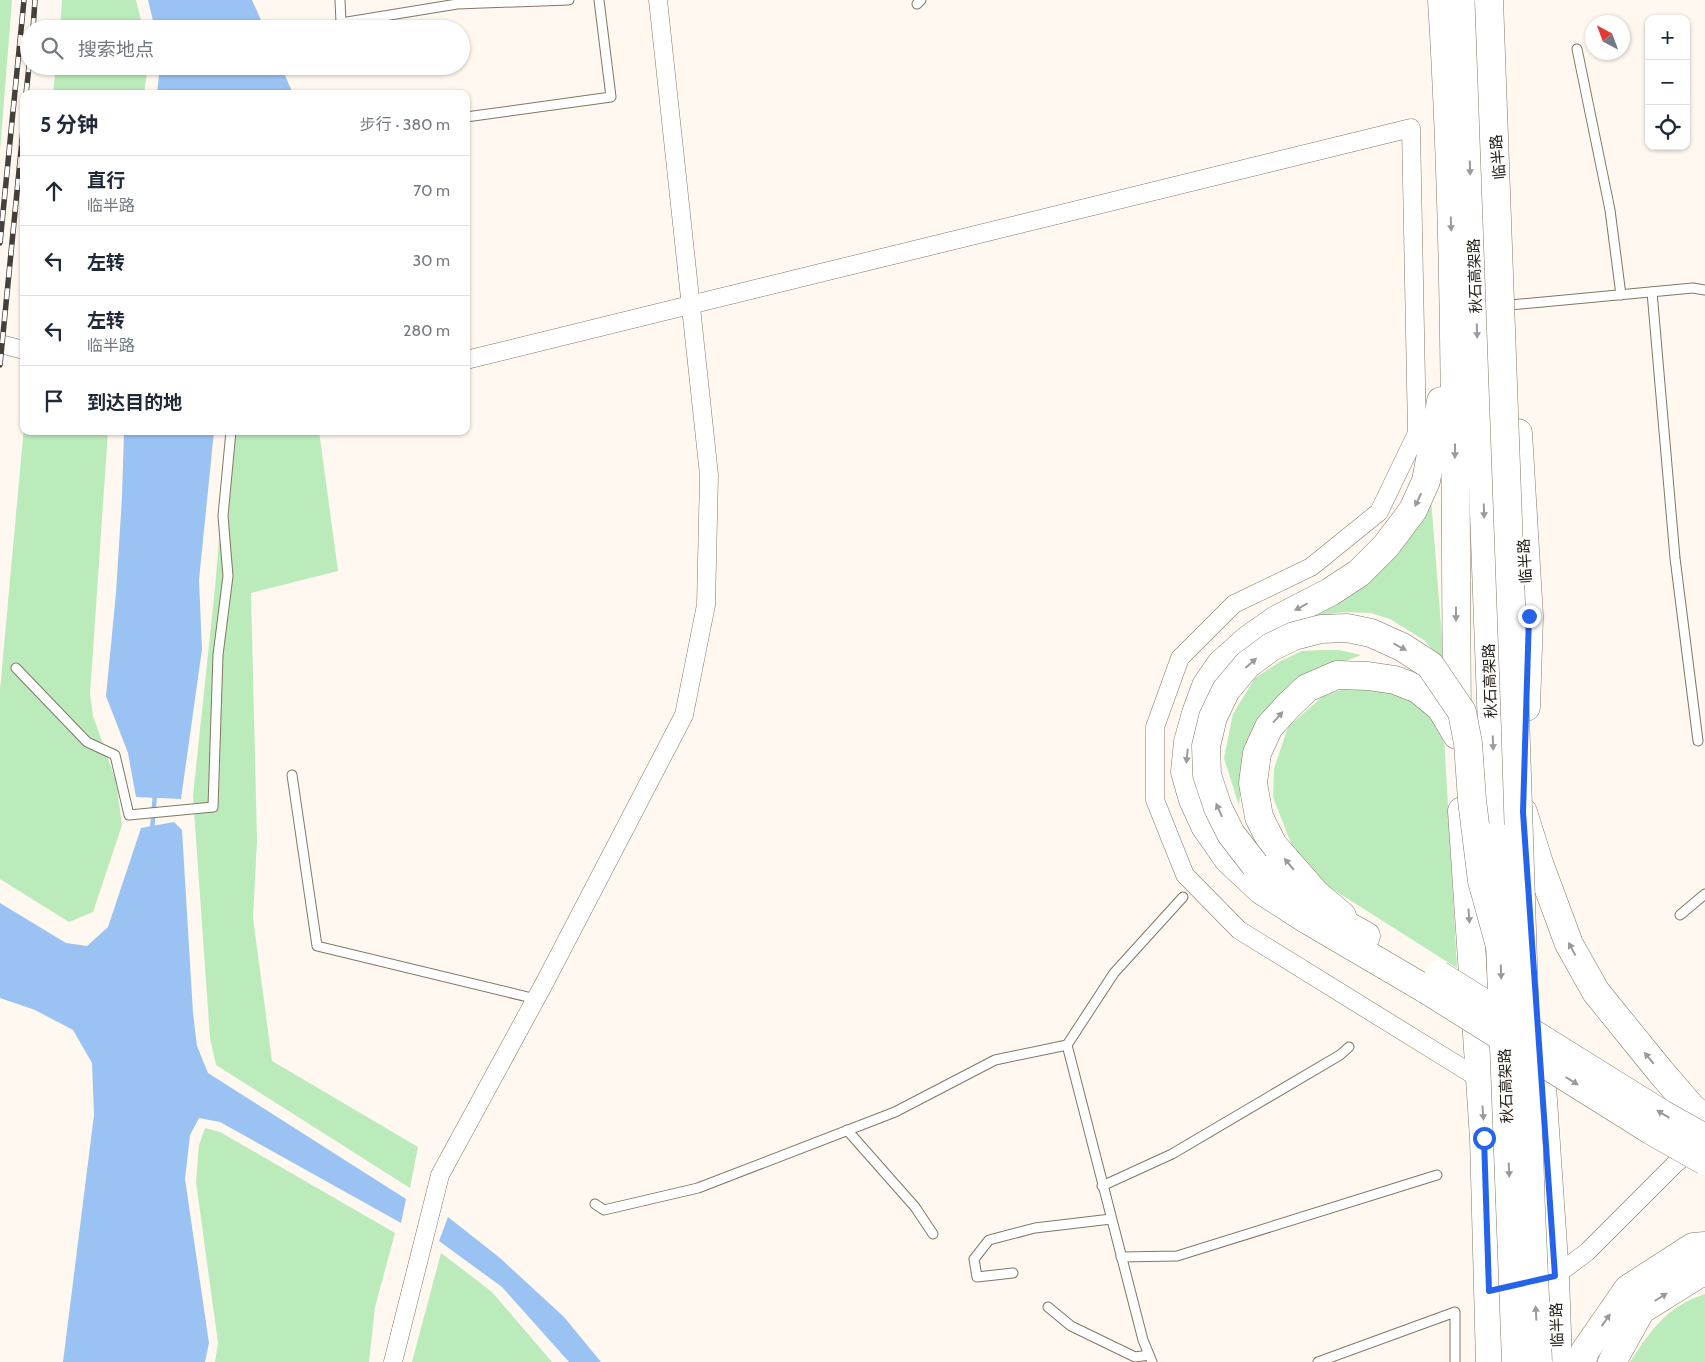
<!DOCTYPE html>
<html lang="zh">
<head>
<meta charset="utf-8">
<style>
	body { margin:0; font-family:Cabin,"Noto Sans SC",sans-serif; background:#f6f6f7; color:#1f2937 }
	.controls { position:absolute; right:15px; top:15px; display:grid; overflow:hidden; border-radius:10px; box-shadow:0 1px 4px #0004 }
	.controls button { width:45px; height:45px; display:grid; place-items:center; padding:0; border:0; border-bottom:1px solid #e0e1e3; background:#fff; color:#1f2937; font:25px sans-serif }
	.compass { position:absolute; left:1585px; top:15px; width:45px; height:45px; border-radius:50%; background:#fff; box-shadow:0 1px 4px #0004; rotate:319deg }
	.stop { position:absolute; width:15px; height:15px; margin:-11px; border:4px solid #2563eb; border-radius:50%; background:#fff }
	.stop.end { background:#2563eb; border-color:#fff; box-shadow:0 1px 5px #0008 }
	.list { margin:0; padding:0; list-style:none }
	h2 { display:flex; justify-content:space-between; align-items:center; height:65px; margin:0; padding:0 20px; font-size:21px }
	h2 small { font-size:16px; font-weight:400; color:#747a83 }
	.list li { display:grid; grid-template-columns:32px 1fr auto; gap:15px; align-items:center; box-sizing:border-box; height:70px; padding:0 20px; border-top:1px solid #e0e1e3 }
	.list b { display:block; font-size:19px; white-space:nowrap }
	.list p { margin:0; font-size:16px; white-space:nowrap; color:#747a83 }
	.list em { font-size:16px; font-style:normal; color:#747a83 }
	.icon { flex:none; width:28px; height:28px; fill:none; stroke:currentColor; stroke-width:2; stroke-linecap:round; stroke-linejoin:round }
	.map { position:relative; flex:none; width:1705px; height:1362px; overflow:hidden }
	.search { position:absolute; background:#fff; box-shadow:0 1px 4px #0004; left:20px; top:20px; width:450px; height:55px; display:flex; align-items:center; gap:12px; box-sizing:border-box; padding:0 18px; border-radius:28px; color:#747a83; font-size:19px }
	.panel { position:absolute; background:#fff; box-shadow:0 1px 4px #0004; left:20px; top:90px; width:450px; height:345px; border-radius:10px }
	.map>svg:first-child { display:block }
	.green { fill:#bbeabb }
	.water { fill:#9ac3f3 }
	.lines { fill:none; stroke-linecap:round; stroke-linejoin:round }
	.stream { stroke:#9ac3f3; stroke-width:4.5 }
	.service-casing { stroke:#837764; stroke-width:11 }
	.minor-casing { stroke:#837764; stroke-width:19 }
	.primary-casing { stroke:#837764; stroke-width:29 }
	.trunk-casing { stroke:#837764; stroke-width:29 }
	.motorway-casing { stroke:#837764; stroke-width:29 }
	.service { stroke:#fff; stroke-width:9 }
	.minor { stroke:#fff; stroke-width:18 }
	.primary { stroke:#fff; stroke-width:28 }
	.trunk { stroke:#fff; stroke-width:28 }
	.motorway { stroke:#fff; stroke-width:28 }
	.rail-casing { stroke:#454039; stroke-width:5.5 }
	.rail { stroke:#fff; stroke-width:4; stroke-dasharray:11; stroke-linecap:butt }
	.primary-bridge-casing { stroke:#837764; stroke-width:29; stroke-linecap:butt }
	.trunk-bridge-casing { stroke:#837764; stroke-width:29; stroke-linecap:butt }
	.motorway-bridge-casing { stroke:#837764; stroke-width:29; stroke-linecap:butt }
	.primary-bridge { stroke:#fff; stroke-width:28 }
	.trunk-bridge { stroke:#fff; stroke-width:28 }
	.motorway-bridge { stroke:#fff; stroke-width:28 }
	.oneway { fill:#9d9b98 }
	.route { stroke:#2563eb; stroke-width:6 }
	.labels { text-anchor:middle; stroke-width:5; stroke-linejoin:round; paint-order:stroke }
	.street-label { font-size:15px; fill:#252019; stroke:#fff }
</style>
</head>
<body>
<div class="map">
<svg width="1705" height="1362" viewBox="0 0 1705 1362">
	<rect width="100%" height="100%" fill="#fef8f0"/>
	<g class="green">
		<path d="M 0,0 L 12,0 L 0,151 Z"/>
		<path d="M 62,0 L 136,0 L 143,29 L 60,29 Z"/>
		<path d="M 56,66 L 148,66 L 144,94 L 53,94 Z"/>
		<path d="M 24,427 L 24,431 L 108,431 L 90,694 L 93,716 L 116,781 L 122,825 L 93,912 L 69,922 L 0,879 L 0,690 Z"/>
		<path d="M 228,431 L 319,431 L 338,571 L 251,593 L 257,840 L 253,918 L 272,1061 L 418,1147 L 410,1188 L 216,1065 L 210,1038 L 193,796 L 215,588 Z"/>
		<path d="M 1431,499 L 1444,663 L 1424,640 L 1390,619 L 1371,613 L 1343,612 L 1305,618 Z"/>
		<path d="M 1322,650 L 1339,650 L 1361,655 L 1336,665 L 1244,758 L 1239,806 L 1224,758 L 1233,714 L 1255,678 L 1281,661 L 1302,651 Z"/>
		<path d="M 1352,686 L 1407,695 L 1424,709 L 1444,735 L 1457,968 L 1326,885 L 1305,867 L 1291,843 L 1273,797 L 1274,769 L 1288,727 L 1322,697 Z"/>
		<path d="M 205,1128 L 220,1132 L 395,1233 L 375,1307 L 369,1362 L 215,1362 L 218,1343 L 196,1182 L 199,1145 Z"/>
		<path d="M 441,1253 L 492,1292 L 552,1362 L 412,1362 Z"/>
		<path d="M 1705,1294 L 1705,1362 L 1630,1362 C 1651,1330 1667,1306 1705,1294 Z"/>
	</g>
	<g class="water">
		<path d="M 148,0 L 252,0 L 265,29 L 155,29 Z"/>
		<path d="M 160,66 L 281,66 L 293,94 L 157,94 Z"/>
		<path d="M 124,431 L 214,431 L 199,580 L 202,649 L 181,799 L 136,797 L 128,753 L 106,696 L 116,593 L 122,497 Z"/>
		<path d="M 174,822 L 182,830 L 193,1013 L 197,1046 L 208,1073 L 406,1199 L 401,1223 L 220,1122 L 199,1118 L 190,1135 L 185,1179 L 209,1343 L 205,1362 L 63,1362 L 94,1115 L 92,1063 L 73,1030 L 35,1010 L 0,998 L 0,903 L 66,943 L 87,946 L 108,927 L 141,828 Z"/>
		<path d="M 448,1217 L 500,1258 L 564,1317 L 601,1362 L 569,1362 L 502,1287 L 439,1241 Z"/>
	</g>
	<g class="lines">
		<path class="stream" d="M 152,831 L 155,794"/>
		<g class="service-casing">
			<g id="service">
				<path d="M 340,0 L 341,23 L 457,4 L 569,0"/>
				<path d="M 917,4 L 921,0"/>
				<path d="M 1577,49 L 1610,210 L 1621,295"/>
				<path d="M 466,117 L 611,97 L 599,0"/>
				<path d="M 1652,292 L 1675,558 L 1698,741"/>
				<path d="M 1510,305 L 1693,288 L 1705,290"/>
				<path d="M 16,668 L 87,742 L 115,755 L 129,815 L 213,807 L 218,655 L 228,576 L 223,516 L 231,431"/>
				<path d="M 292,775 L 317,946 L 536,999"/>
				<path d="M 1680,915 L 1705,894"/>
				<path d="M 1067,1045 L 1143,1340 L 1152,1362"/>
				<path d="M 847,1130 L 915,1207 L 933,1234"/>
				<path d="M 1102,1186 L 1172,1154 L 1340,1055 L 1349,1047"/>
				<path d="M 595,1204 L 604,1210 L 698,1188 L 895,1112 L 995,1060 L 1067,1045 L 1114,973 L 1183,897"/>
				<path d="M 1121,1257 L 1177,1256 L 1437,1175"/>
				<path d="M 1013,1273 L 977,1277 L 974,1259 L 989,1240 L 1035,1228 L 1111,1219"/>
				<path d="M 1048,1307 L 1071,1326 L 1135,1357 L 1149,1355"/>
				<path d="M 1318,1362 L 1455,1312 L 1455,1362"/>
			</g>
		</g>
		<g class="minor-casing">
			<g id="minor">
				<path d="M 0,344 L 24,350"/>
				<path d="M 466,360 L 1411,128 L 1417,433 L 1379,512 L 1311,567 L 1234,604 L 1180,658 L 1155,727 L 1155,800 L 1185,875 L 1239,930 L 1480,1079"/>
				<path d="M 1550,1277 L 1555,1276 L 1587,1252 L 1675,1164 L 1695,1147"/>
				<path d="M 393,1362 L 440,1175 L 545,982 L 684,715 L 706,605 L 709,475 L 658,0"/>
			</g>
		</g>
		<g class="primary-casing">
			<g id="primary">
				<path d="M 1442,0 C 1457,239 1455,479 1457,718"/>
				<path d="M 1518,433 L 1529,616 L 1526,707"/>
				<path d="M 1462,811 L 1484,1138 L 1490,1362"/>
				<path d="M 1523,812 L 1539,863 L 1569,944 L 1596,992 L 1660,1071 L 1691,1107 L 1705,1119"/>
				<path d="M 1342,916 L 1316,894 L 1273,845 L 1259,817 L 1253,783 L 1257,753 L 1269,727 L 1288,706 L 1307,688 L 1337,675 L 1368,676 L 1395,680 L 1418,689 L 1441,708 L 1457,735"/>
				<path d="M 1427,990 L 1306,919 L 1261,890 L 1228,859 L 1205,826 L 1193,800 L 1185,772 L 1188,742 L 1196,713 L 1206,686 L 1221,664 L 1249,639 L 1276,620 L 1330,592 L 1359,573 L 1386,546 L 1413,510 L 1426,481 L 1441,401"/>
				<path d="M 1539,1042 L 1555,1276 L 1558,1362"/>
				<path d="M 1582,1362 L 1585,1351 L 1628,1289 L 1693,1247 L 1705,1246"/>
			</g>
		</g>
		<g class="trunk-casing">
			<path id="trunk" d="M 1465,0 L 1496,836"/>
		</g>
		<g class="motorway-casing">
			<g id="motorway">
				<path d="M 1255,865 L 1304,902 L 1366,936"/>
				<path d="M 1612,1362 L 1641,1310 L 1700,1273 L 1705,1273"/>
			</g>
		</g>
		<use href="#service" class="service"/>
		<use href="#minor" class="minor"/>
		<use href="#primary" class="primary"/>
		<use href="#trunk" class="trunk"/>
		<use href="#motorway" class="motorway"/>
		<g class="rail-casing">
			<g id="rail">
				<path d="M 33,29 L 35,0"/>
				<path d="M 26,94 L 29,66"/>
				<path d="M 0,243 L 24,0"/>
				<path d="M 0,365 L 24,120"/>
			</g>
		</g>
		<use href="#rail" class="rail"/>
		<g class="primary-bridge-casing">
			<g id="primary-bridge">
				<path d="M 1439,975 L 1662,1114 L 1705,1138"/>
				<path d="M 1427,990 L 1652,1131 L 1705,1161"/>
			</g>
		</g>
		<g class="trunk-bridge-casing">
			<g id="trunk-bridge">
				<path d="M 1489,0 L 1515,714 L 1531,1211 L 1538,1362"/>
				<path d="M 1496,836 L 1516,1362"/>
			</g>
		</g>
		<g class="motorway-bridge-casing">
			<path id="motorway-bridge" d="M 1255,865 L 1231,834 L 1218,808 L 1207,775 L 1206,746 L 1213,717 L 1226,690 L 1247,665 L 1271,647 L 1294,636 L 1321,629 L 1347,628 L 1371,633 L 1402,647 L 1430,665 L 1462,712 L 1468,743 L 1472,800 L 1482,881 L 1500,946"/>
		</g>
		<use href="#primary-bridge" class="primary-bridge"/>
		<use href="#trunk-bridge" class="trunk-bridge"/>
		<use href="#motorway-bridge" class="motorway-bridge"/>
	</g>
	<defs><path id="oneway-solid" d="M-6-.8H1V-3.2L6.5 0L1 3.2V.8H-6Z" transform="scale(1.25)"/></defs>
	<g class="oneway">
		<use href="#oneway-solid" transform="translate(1470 168) rotate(88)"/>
		<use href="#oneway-solid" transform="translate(1451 224) rotate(88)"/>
		<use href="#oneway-solid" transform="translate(1477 331) rotate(88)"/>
		<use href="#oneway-solid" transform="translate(1455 451) rotate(90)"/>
		<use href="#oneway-solid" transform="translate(1418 500) rotate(115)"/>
		<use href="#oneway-solid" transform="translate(1484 511) rotate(88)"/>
		<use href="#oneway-solid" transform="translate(1301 607) rotate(152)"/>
		<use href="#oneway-solid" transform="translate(1456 614) rotate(90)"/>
		<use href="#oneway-solid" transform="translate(1400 647) rotate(28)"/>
		<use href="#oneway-solid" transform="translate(1251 663) rotate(-41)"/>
		<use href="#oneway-solid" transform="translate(1278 717) rotate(-48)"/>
		<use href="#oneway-solid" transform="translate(1493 743) rotate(88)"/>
		<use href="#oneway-solid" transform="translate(1187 756) rotate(96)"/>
		<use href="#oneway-solid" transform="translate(1219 810) rotate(-114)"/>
		<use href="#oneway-solid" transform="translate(1289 864) rotate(-130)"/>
		<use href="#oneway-solid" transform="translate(1469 916) rotate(86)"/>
		<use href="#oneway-solid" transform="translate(1572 949) rotate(-118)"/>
		<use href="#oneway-solid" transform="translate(1501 972) rotate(88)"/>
		<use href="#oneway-solid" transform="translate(1649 1058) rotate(-130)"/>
		<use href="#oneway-solid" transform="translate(1572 1081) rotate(32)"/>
		<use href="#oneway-solid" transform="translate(1483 1113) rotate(86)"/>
		<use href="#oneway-solid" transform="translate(1663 1114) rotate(-149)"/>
		<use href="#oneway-solid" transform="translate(1509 1170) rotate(88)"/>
		<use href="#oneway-solid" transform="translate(1661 1297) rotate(-32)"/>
		<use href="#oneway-solid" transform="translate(1536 1313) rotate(-93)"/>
		<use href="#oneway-solid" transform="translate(1606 1320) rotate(-55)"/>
	</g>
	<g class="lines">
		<path class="route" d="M 1484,1138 L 1489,1291 L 1555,1276 L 1523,812 L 1529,616"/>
	</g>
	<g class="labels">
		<g class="street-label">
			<text transform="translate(1498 157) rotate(-95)" y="5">临半路</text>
			<text transform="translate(1475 276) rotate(-92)" y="5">秋石高架路</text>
			<text transform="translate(1525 561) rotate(-93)" y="5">临半路</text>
			<text transform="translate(1490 681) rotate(-92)" y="5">秋石高架路</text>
			<text transform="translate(1506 1086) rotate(-92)" y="5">秋石高架路</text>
			<text transform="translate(1557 1325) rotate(-92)" y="5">临半路</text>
		</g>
	</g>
</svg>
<div class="controls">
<button>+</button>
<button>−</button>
<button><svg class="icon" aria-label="locate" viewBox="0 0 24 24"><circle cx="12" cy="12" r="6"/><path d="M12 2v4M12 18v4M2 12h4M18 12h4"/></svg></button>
</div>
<svg class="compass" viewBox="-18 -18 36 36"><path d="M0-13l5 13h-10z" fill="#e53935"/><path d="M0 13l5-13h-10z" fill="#747a83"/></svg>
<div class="stop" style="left:1484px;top:1138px"></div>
<div class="stop end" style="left:1529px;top:616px"></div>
<div class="search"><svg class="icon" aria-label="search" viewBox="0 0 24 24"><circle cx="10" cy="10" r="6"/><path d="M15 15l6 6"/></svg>搜索地点</div>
<section class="panel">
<h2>5 分钟<small>步行 · 380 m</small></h2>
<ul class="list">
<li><svg class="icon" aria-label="ahead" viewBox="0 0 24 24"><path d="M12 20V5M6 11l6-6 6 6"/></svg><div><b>直行</b><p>临半路</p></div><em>70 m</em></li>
<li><svg class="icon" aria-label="left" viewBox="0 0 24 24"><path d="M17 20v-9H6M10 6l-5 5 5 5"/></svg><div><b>左转</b></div><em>30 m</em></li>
<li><svg class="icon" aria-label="left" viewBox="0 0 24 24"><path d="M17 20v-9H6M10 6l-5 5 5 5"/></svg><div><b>左转</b><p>临半路</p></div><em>280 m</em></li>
<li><svg class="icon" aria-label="arrive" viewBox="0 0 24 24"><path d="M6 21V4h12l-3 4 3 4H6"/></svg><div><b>到达目的地</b></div></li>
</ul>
</section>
</div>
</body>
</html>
